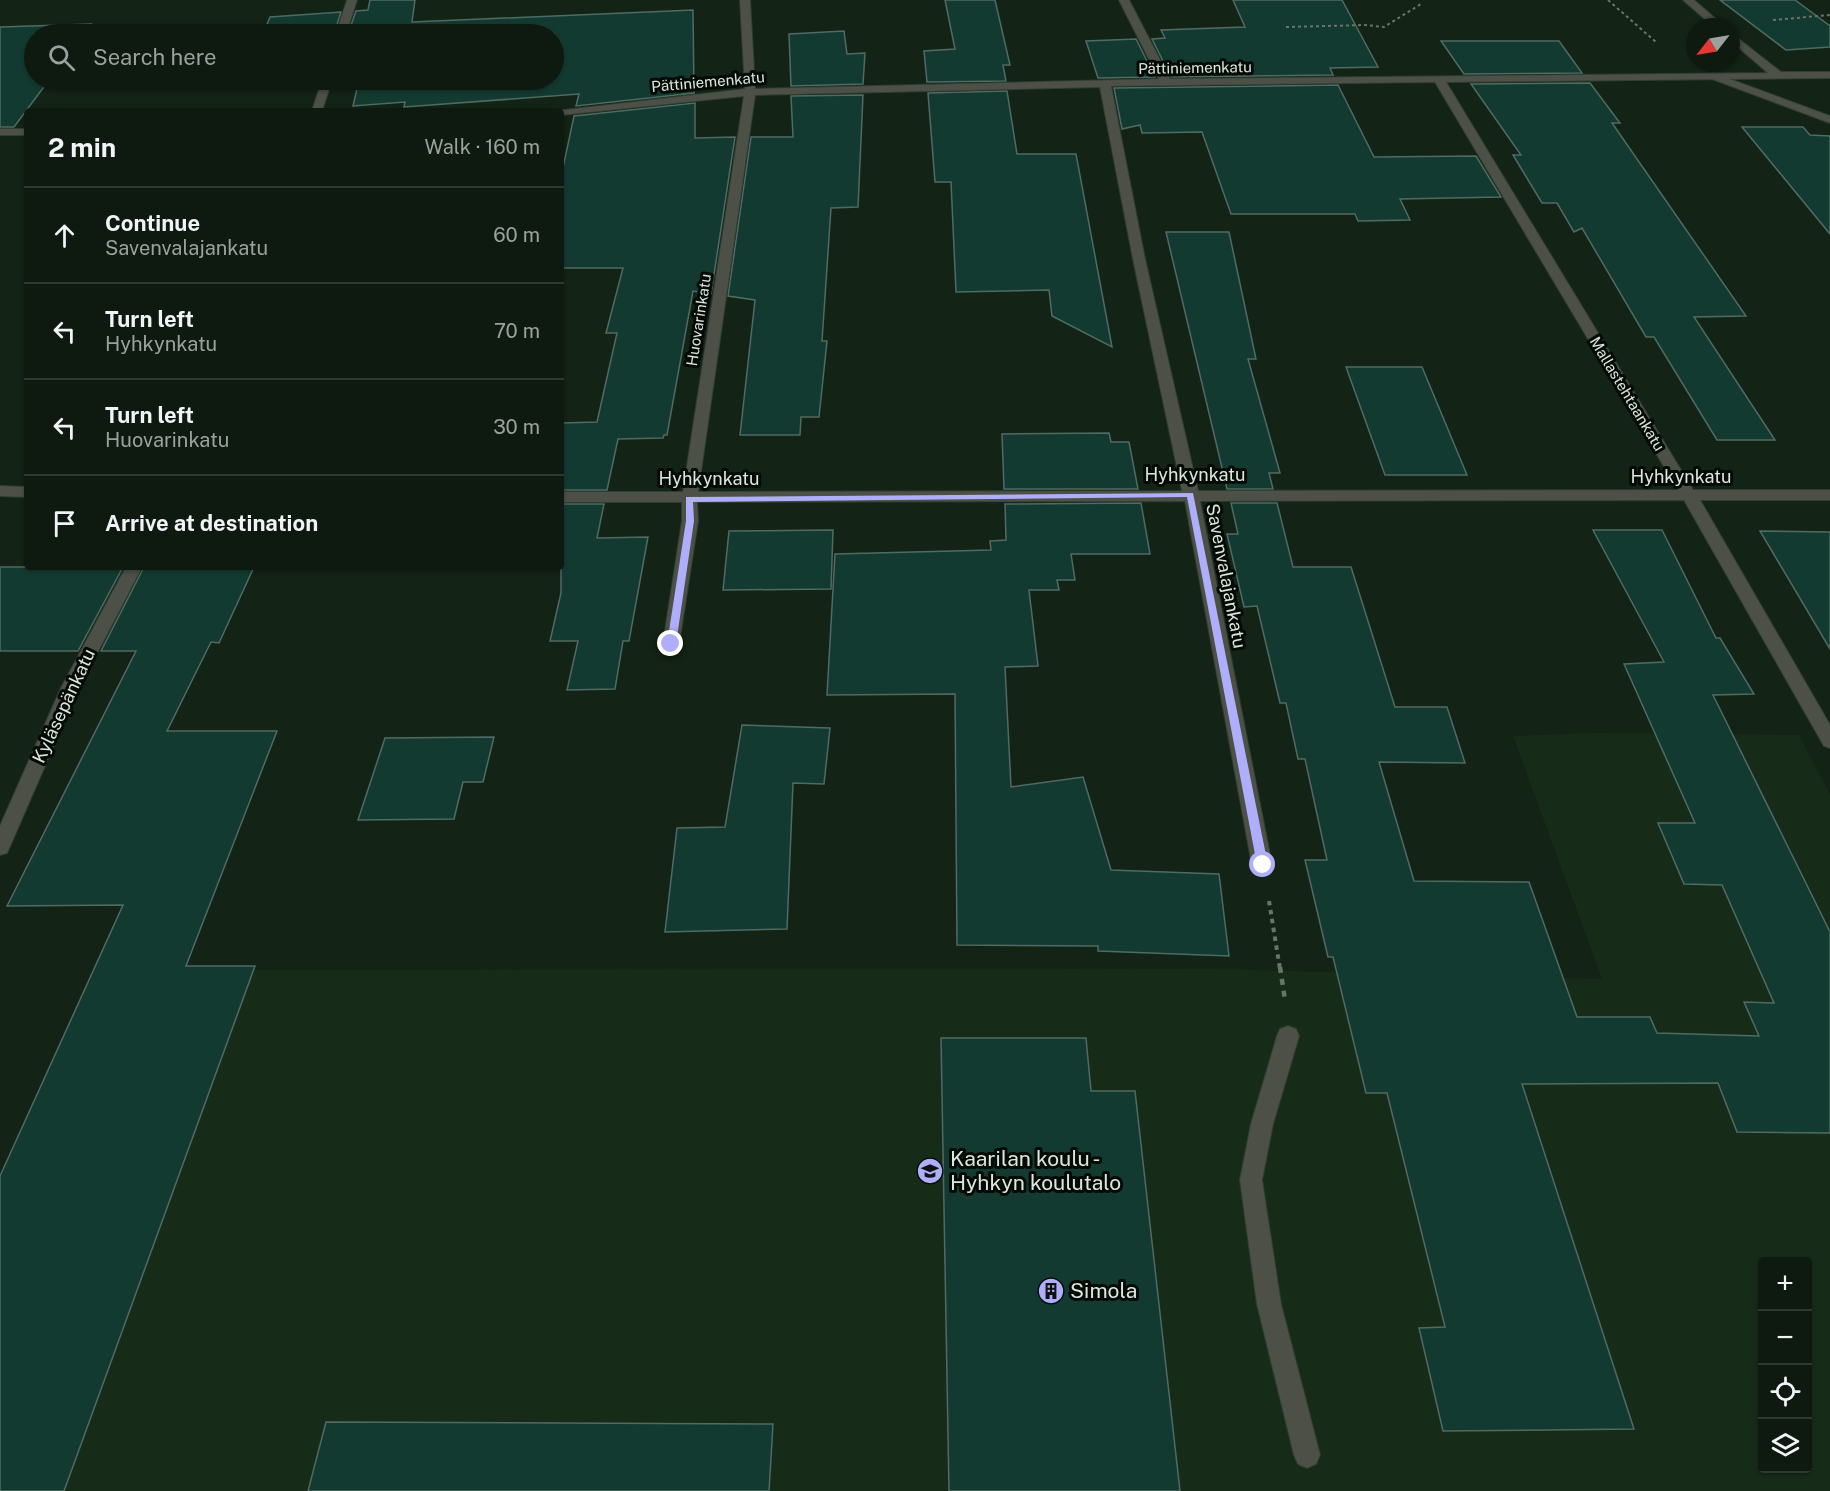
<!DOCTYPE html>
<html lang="en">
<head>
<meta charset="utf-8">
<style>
	body { margin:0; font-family:"Public Sans",sans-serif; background:#1c271e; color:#f1f3f6 }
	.controls { position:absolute; right:18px; bottom:18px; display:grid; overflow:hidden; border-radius:6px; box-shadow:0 2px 4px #0004 }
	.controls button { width:54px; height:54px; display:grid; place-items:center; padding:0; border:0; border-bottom:2px solid #2e3830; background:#0e1a10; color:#f1f3f6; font:30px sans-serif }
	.compass { position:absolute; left:1686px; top:18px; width:54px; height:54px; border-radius:50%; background:#0e1a10; box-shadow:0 2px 4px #0004; rotate:239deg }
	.stop { position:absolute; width:18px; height:18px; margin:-14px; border:4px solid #aeaefb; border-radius:50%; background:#fff }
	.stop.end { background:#aeaefb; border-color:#fff; box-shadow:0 2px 6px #0008 }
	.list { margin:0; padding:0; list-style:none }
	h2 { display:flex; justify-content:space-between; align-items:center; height:78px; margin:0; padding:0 24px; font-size:26px }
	h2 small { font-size:20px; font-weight:400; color:#9ba19f }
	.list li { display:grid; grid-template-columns:39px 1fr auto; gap:18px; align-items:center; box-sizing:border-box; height:96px; padding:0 24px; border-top:2px solid #2e3830 }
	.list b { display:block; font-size:22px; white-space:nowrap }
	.list p { margin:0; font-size:20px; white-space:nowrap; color:#9ba19f }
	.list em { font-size:20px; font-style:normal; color:#9ba19f }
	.icon { flex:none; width:33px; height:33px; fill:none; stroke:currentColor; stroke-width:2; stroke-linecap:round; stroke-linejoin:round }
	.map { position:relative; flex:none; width:1830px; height:1491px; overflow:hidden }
	.search { position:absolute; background:#0e1a10; box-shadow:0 2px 4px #0004; left:24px; top:24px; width:540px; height:66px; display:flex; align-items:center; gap:15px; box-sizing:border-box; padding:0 21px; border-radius:33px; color:#9ba19f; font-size:22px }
	.panel { position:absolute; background:#0e1a10; box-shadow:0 2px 4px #0004; left:24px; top:108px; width:540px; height:462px; border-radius:6px }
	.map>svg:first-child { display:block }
	.built { fill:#162c19; fill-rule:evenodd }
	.building { fill:#133a30; stroke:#506b63; stroke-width:1.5 }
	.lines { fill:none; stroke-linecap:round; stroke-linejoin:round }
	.lane-casing { stroke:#2f3e31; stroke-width:2 }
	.street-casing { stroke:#2f3e31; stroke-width:2 }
	.path-far2 { stroke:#687569; stroke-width:2; stroke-dasharray:3 3; stroke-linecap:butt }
	.path-far1 { stroke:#687569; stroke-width:4; stroke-dasharray:4.5 4.5; stroke-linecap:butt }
	.path { stroke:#687569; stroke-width:4.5; stroke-dasharray:6 6; stroke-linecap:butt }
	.lane { fill:#4d5046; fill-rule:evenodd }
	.street { fill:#4d5046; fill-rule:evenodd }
	.route { fill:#aeaefb }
	.labels { text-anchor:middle; stroke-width:6; stroke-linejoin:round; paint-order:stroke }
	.far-street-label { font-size:15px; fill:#dce6dd; stroke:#040a05 }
	.street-label { font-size:18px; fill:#dce6dd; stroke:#040a05 }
	.near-poi-label { font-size:21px; fill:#dce6dd; stroke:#040a05; text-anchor:start }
</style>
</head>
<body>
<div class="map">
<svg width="1830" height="1491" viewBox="0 0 1830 1491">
	<rect width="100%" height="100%" fill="#132315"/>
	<path class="built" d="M 1592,733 L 1799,735 L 1830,795 L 1830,1491 L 0,1491 L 99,976 L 259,970 L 1214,969 L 1602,979 L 1513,736 ZM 1762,1262 L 1808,1262 L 1808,1468 L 1762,1468 Z"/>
	<g class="building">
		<path d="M 370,0 L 415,0 L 412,22 L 693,10 L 694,93 L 576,106 L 579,94 L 404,107 L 405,102 L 353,106 L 359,80 L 554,80 L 554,34 L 348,34 L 356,11 L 368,10 Z"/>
		<path d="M 945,0 L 995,0 L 1010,65 L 1003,65 L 1006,81 L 927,82 L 924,51 L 955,49 Z"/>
		<path d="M 1233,0 L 1342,0 L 1378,67 L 1330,68 L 1333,75 L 1171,77 L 1152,39 L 1165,38 L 1161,30 L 1245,27 Z"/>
		<path d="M 1720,0 L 1795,0 L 1830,26 L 1830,47 L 1786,50 Z"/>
		<path d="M 341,12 L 334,34 L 263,34 L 270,17 Z"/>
		<path d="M 91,24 L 83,34 L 34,34 L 34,80 L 49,80 L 14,127 L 0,127 L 0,27 Z"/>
		<path d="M 844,31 L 847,54 L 865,53 L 863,84 L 791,86 L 789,34 Z"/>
		<path d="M 1136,39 L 1155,77 L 1098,78 L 1086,41 Z"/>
		<path d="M 1441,41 L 1559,41 L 1582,73 L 1464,74 Z"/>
		<path d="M 245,80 L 320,80 L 319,81 L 242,87 Z"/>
		<path d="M 1590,83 L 1620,123 L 1612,123 L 1746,316 L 1694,317 L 1775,440 L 1717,440 L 1654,337 L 1646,337 L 1582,228 L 1574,232 L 1557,203 L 1542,203 L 1513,155 L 1521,155 L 1471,84 Z"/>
		<path d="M 1338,85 L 1374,157 L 1476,156 L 1501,197 L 1400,199 L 1410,220 L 1358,221 L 1355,214 L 1231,214 L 1202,132 L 1142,133 L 1140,125 L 1122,129 L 1114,88 Z"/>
		<path d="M 1007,91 L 1017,154 L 1076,154 L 1112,347 L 1052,316 L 1049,290 L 956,292 L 951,182 L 935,182 L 928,93 Z"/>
		<path d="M 863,95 L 858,207 L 831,208 L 822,341 L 827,341 L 819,417 L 801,417 L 800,435 L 740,435 L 755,300 L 728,296 L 751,137 L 793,137 L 791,96 Z"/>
		<path d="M 695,103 L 695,138 L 735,137 L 711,294 L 693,291 L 667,435 L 664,435 L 663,438 L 618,439 L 607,490 L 561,490 L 561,423 L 597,422 L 617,333 L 606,333 L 623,268 L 561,268 L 561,177 L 574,116 Z"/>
		<path d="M 1742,127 L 1803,127 L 1810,135 L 1830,136 L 1830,234 Z"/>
		<path d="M 1166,232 L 1229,232 L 1256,359 L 1248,359 L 1280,473 L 1269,473 L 1273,489 L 1227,489 Z"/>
		<path d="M 1346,367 L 1422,367 L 1467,475 L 1385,475 Z"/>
		<path d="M 1109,433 L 1111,442 L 1129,442 L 1138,489 L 1004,489 L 1002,434 Z"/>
		<path d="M 1141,503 L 1150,554 L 1071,554 L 1075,580 L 1057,580 L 1059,590 L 1029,590 L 1038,666 L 1005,667 L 1011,787 L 1083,777 L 1111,870 L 1219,874 L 1229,956 L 1098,951 L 1098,946 L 957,945 L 955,694 L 827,695 L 835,554 L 991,550 L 990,541 L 1006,540 L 1005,504 Z"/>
		<path d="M 1231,503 L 1277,503 L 1293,567 L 1351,567 L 1395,707 L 1447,707 L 1465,763 L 1379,762 L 1414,881 L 1529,882 L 1577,1017 L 1650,1017 L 1657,1033 L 1759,1036 L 1744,1002 L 1774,1003 L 1722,885 L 1684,884 L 1658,823 L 1695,823 L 1624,664 L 1664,662 L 1593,530 L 1662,530 L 1716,638 L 1720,638 L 1754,694 L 1713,695 L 1830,932 L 1830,1133 L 1737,1132 L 1718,1083 L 1522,1084 L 1634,1429 L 1443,1431 L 1419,1328 L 1445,1327 L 1387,1093 L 1366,1093 L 1333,957 L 1328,957 L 1305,860 L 1327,860 L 1305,759 L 1298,759 L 1286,703 L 1280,703 L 1257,606 L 1244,607 L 1227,534 L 1238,534 Z"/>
		<path d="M 561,504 L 604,504 L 597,538 L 648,537 L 629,641 L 623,641 L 615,689 L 567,690 L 578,641 L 550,641 L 561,593 Z"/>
		<path d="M 833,530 L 831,589 L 723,590 L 729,531 Z"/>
		<path d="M 1760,531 L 1830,532 L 1830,649 Z"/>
		<path d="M 0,567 L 123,567 L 78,651 L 0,651 Z"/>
		<path d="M 144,567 L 254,567 L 219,643 L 211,642 L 167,731 L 277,731 L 186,966 L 255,966 L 64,1491 L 0,1491 L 0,1176 L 123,905 L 7,906 L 136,651 L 101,651 Z"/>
		<path d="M 742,725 L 830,728 L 824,784 L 793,783 L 787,929 L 665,932 L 677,828 L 725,827 Z"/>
		<path d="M 494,737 L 483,782 L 463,782 L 454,819 L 358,820 L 385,738 Z"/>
		<path d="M 941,1038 L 1086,1038 L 1091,1091 L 1135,1091 L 1180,1491 L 949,1491 Z"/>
		<path d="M 326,1422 L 773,1424 L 769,1491 L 308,1491 Z"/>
	</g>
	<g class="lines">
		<g class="lane-casing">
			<g id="lane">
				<path d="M 1716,74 L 1830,116 L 1830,123 L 1712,79 L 1711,77 Z"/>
				<path d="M 1288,1026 L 1296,1029 L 1299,1036 L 1273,1124 L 1262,1180 L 1281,1304 L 1320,1455 L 1316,1464 L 1307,1468 L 1298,1464 L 1294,1455 L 1257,1304 L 1240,1180 L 1251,1124 L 1277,1036 L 1280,1029 Z"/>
			</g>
		</g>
		<g class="street-casing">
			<g id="street">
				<path d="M 347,0 L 357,0 L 346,34 L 336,34 Z"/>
				<path d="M 740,0 L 750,0 L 755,89 L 1159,79 L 1119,0 L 1129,0 L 1170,79 L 1768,73 L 1731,41 L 1731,33 L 1781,72 L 1830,72 L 1830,78 L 1446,82 L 1693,490 L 1830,490 L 1830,500 L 1700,500 L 1830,725 L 1830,748 L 1824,746 L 1684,500 L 1200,501 L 1272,865 L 1269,871 L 1262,874 L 1255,871 L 1252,865 L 1185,501 L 697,502 L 698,521 L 679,644 L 677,649 L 671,650 L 665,649 L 663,644 L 682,521 L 682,502 L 561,502 L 561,492 L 683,492 L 744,96 L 561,115 L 561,111 L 556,111 L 745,89 ZM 1435,82 L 1678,490 L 1198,491 L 1145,259 L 1111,86 ZM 1100,87 L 1133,259 L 1182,491 L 698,492 L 755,95 Z"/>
				<path d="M 1683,0 L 1694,0 L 1725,27 L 1714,27 Z"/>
				<path d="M 322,80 L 332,80 L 322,111 L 312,111 Z"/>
				<rect x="0" y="129" width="27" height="6"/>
				<path d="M 0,486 L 27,487 L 27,497 L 0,496 Z"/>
				<path d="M 126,567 L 142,567 L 79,688 L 7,853 L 0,855 L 0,826 L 61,688 Z"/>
			</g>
		</g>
		<g class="path-far2">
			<path d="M 1608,0 L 1657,43"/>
			<path d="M 1773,20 L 1830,15"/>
			<path d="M 1286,27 L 1365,25 L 1384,27 L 1421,4"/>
		</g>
		<path class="path-far1" d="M 1269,901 L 1280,969"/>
		<path class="path" d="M 1280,967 L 1285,1000"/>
		<use href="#lane" class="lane"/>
		<use href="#street" class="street"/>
	</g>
	<path class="route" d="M 1193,493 L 1268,865 L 1263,869 L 1257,865 L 1187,497 L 693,502 L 694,521 L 676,644 L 671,648 L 667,644 L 686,521 L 686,497 Z"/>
	<defs>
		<g id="school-disc" transform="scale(1.35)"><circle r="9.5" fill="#aeaefb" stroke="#040a05"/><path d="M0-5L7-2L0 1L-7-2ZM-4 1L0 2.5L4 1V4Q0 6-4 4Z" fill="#111"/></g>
		<g id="building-disc" transform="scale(1.35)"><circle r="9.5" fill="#aeaefb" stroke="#040a05"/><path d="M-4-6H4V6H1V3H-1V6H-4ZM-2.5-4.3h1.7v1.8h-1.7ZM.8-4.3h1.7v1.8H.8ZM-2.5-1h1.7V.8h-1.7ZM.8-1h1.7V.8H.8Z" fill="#111"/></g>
	</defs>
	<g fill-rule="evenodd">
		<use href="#school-disc" x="930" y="1171"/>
		<use href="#building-disc" x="1051" y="1291"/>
	</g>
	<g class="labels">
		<g class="far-street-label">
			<text transform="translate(1195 68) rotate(-1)" y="5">Pättiniemenkatu</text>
			<text transform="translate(708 82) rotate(-5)" y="5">Pättiniemenkatu</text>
			<text transform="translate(699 320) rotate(-81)" y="5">Huovarinkatu</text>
			<text transform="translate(1627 394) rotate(59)" y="5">Mallastehtaankatu</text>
		</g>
		<g class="street-label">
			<text x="1195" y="481">Hyhkynkatu</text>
			<text x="1681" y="483">Hyhkynkatu</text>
			<text x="709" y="485">Hyhkynkatu</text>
			<text transform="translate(1226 576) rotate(79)" y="6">Savenvalajankatu</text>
			<text transform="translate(64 706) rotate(-65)" y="6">Kyläsepänkatu</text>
		</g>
		<g class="near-poi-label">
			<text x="950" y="1166">Kaarilan koulu -<tspan x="950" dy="24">Hyhkyn koulutalo</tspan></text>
			<text x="1070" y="1298">Simola</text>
		</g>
	</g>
</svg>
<div class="controls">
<button>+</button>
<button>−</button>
<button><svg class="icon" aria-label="locate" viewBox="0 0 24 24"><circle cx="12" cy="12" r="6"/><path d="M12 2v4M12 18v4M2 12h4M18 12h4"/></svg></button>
<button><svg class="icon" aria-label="layers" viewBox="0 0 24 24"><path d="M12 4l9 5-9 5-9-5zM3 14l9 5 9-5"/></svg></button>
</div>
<svg class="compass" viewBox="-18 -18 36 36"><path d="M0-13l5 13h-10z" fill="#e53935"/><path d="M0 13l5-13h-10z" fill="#9ba19f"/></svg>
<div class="stop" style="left:1263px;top:865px"></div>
<div class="stop end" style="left:671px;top:644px"></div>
<div class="search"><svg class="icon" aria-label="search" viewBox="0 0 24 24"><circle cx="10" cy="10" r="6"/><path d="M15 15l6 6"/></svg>Search here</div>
<section class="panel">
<h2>2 min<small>Walk · 160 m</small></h2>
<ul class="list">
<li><svg class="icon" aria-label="ahead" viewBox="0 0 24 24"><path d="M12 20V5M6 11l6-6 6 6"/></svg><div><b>Continue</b><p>Savenvalajankatu</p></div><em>60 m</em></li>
<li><svg class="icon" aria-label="left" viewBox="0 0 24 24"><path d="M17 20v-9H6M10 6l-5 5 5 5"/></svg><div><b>Turn left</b><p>Hyhkynkatu</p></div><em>70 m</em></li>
<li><svg class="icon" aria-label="left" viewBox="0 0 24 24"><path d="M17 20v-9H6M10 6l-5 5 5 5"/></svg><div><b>Turn left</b><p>Huovarinkatu</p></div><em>30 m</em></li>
<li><svg class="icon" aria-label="arrive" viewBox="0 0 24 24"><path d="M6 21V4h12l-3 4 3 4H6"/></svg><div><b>Arrive at destination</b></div></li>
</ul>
</section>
</div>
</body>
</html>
